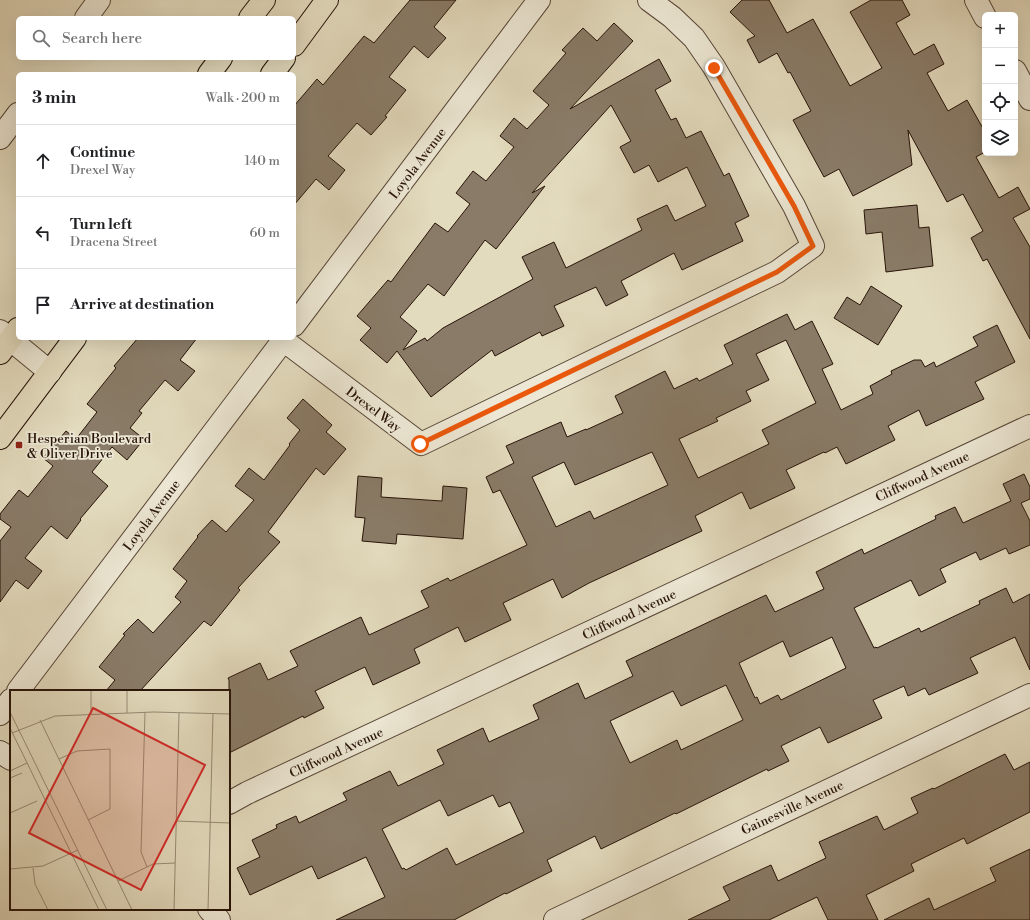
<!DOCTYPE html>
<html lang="en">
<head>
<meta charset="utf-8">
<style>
	body { margin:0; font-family:"Libre Bodoni",serif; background:#f2f2f2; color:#202124 }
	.controls { position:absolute; right:12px; top:12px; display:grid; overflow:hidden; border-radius:6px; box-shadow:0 4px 16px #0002 }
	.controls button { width:36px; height:36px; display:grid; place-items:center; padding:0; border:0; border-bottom:1px solid #e0e0e0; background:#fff; color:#202124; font:20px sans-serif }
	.stop { position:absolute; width:12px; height:12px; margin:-9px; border:3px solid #ea580c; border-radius:50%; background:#fff }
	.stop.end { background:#ea580c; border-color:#fff; box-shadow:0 1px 4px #0008 }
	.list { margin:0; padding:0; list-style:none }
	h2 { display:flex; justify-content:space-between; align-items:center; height:52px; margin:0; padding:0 16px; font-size:17px }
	h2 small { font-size:13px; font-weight:400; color:#757577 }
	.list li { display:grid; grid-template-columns:26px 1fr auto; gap:12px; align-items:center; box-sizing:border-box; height:72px; padding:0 16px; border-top:1px solid #e0e0e0 }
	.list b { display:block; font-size:15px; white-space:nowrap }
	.list p { margin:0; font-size:13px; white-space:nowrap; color:#757577 }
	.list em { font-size:13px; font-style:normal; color:#757577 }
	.icon { flex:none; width:22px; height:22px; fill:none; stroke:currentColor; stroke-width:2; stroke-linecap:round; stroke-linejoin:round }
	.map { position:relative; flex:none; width:1030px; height:920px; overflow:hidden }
	.search { position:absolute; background:#fff; box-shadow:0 4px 16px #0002; left:16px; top:16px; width:280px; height:44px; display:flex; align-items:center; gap:10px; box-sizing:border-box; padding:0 14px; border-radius:6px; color:#757577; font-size:15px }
	.panel { position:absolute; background:#fff; box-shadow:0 4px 16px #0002; left:16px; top:72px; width:280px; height:268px; border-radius:6px }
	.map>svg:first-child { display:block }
	.building { fill:#897b67; stroke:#271308; fill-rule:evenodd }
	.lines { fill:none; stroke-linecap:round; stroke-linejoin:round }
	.minor-casing { stroke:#564536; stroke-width:24 }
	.major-casing { stroke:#271308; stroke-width:24 }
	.minor { stroke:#ede8d5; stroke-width:22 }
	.major { stroke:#e3dbbe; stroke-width:22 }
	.route { stroke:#ea580c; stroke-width:5 }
	.poi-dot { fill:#8f2418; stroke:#ede8d5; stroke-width:1.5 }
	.labels { text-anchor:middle; stroke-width:3.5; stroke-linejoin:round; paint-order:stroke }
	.street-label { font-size:13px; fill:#271308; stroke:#ede8d5 }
	.poi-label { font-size:13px; fill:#271308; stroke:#ede8d5; text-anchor:start }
	.inset-road { fill:none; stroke:#988b75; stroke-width:1 }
	.view { fill:#d62828; fill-opacity:0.15; stroke:#d62828; stroke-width:2 }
	.inset-edge { fill:none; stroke:#271308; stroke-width:2 }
</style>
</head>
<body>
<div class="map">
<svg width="1030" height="920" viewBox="0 0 1030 920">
	<rect width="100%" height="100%" fill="#e3dbbe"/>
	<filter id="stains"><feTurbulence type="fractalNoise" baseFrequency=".005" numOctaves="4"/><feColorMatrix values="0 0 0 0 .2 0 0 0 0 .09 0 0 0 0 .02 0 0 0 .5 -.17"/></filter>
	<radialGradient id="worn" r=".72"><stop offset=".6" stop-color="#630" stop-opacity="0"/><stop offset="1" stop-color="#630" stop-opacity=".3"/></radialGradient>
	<g class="building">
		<path d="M 410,0 L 456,0 L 434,27 L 446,38 L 428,58 L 414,46 L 389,77 L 406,90 L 385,116 L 387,117 L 371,135 L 357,123 L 328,156 L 345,170 L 329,190 L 316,179 L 294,205 L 294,106 L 317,79 L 323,85 L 364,36 L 374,43 Z"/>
		<path d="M 742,0 L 769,0 L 787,33 L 813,19 L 850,86 L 882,68 L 850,12 L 871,0 L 902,0 L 910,15 L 896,23 L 914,55 L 934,44 L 944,64 L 927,73 L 948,111 L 967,100 L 985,132 L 985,152 L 976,157 L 999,198 L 1018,187 L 1030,209 L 1013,218 L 1030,247 L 1030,339 L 987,259 L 983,261 L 971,238 L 983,231 L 963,194 L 947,202 L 908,130 L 912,165 L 853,196 L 839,169 L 824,177 L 793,120 L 811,111 L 790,72 L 788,73 L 777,53 L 759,63 L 747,40 L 755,36 L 730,12 Z"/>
		<path d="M 614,23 L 633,41 L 570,109 L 659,59 L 671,81 L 655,90 L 671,120 L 676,118 L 686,138 L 701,131 L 724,176 L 729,173 L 749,216 L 735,223 L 743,241 L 682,270 L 674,253 L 621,281 L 628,295 L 606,306 L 596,287 L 554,306 L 564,326 L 542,336 L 540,332 L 495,356 L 492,350 L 431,397 L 397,351 L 387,363 L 360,340 L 371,328 L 357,316 L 388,280 L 391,282 L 435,223 L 448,232 L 470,204 L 456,193 L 473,171 L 486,181 L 514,147 L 500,136 L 514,118 L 527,129 L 549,105 L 533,91 L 566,53 L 562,50 L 583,28 L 597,41 ZM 611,105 L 631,141 L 620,147 L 634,173 L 649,165 L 658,182 L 687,167 L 706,206 L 675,221 L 667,205 L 637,219 L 642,230 L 566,268 L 554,242 L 522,257 L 533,279 L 443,328 L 427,341 L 425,338 L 403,350 L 417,331 L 400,317 L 428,284 L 444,296 L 485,240 L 496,249 L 545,186 L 532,193 Z"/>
		<path d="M 917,205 L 919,228 L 929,227 L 933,266 L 886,272 L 882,232 L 866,234 L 864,210 Z"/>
		<path d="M 871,286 L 902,306 L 878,345 L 834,318 L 847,297 L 860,305 Z"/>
		<path d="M 787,314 L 795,330 L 812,321 L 833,364 L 822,369 L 841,410 L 873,394 L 870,386 L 892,374 L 891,371 L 914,360 L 921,360 L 925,367 L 934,362 L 936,367 L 978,346 L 973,337 L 997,325 L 1015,362 L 975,382 L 984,399 L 926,426 L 919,410 L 888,426 L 895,440 L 846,464 L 837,447 L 825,453 L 824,452 L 786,470 L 795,488 L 750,509 L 742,492 L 695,516 L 702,531 L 589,583 L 562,598 L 553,579 L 503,603 L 511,620 L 465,642 L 458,627 L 414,649 L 420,663 L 373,685 L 365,667 L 348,675 L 315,691 L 324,708 L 304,718 L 303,716 L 229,753 L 229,680 L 228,678 L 260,663 L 268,680 L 298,666 L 290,651 L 361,617 L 369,635 L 429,607 L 421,591 L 448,578 L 450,581 L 527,545 L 500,490 L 493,493 L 486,477 L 514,463 L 506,446 L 561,422 L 567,437 L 586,429 L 586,430 L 623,413 L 615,396 L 665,371 L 674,389 L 697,378 L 699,381 L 733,364 L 724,345 ZM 786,340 L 816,403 L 762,430 L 769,444 L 698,478 L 679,439 L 718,421 L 716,418 L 751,401 L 746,391 L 769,380 L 756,354 ZM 652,452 L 668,485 L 594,519 L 590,511 L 556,527 L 532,477 L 564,462 L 575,485 Z"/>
		<path d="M 138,338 L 197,338 L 180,360 L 195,371 L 178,391 L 165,380 L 139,411 L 142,413 L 130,428 L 144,439 L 127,460 L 112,447 L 92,472 L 108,486 L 80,519 L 81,520 L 67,539 L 51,526 L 25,558 L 42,571 L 28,589 L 16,580 L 0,602 L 0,541 L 11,527 L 0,519 L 0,514 L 19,490 L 28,497 L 53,466 L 43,458 L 66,431 L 76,439 L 97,412 L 87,404 L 116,368 L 114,366 Z"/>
		<path d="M 303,399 L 332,425 L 326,432 L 346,449 L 324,475 L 316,468 L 268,532 L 280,542 L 238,588 L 240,590 L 211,626 L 204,621 L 140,691 L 106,691 L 115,680 L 99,667 L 125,635 L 123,634 L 138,619 L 153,633 L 181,602 L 175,597 L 187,581 L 173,569 L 198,537 L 197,536 L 212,520 L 226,532 L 254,500 L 235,486 L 249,468 L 264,480 L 290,445 L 289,444 L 300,430 L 287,418 Z"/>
		<path d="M 1024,474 L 1030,487 L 1030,499 L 1021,503 L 1030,521 L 1030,545 L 1009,554 L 1006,548 L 980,560 L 976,552 L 940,569 L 946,582 L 919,596 L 911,580 L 854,608 L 874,648 L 876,647 L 877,648 L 919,628 L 921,632 L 980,604 L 979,601 L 1006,588 L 1013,603 L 1030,594 L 1030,670 L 1015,637 L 970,658 L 978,673 L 929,695 L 925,688 L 908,696 L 904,686 L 873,700 L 882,718 L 828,743 L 820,727 L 781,746 L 789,761 L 768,771 L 767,769 L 676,814 L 675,813 L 601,849 L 595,836 L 547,860 L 552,871 L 506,894 L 505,893 L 454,920 L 336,920 L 385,897 L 366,857 L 318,879 L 312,866 L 250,895 L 237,868 L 260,857 L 252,840 L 277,828 L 276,825 L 296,816 L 299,823 L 347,800 L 343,793 L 390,771 L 398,786 L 444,764 L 437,750 L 483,728 L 489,742 L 539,719 L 533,705 L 578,683 L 585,699 L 633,676 L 626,661 L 766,595 L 775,612 L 824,589 L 816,572 L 862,549 L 864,554 L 936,519 L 935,516 L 955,507 L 963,523 L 1011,501 L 1003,484 ZM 832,637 L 846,668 L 781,700 L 778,695 L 760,704 L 757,697 L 755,698 L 739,663 L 783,641 L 790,657 ZM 726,685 L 743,720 L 681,750 L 677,740 L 630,763 L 610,721 L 673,691 L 681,706 ZM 493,795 L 499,807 L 510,802 L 524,832 L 456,865 L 447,848 L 406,870 L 404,868 L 402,869 L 382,829 L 440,800 L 448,816 Z"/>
		<path d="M 358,476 L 382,478 L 381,497 L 442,501 L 443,486 L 467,488 L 463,539 L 397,534 L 396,544 L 362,541 L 365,518 L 355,517 Z"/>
		<path d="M 1005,754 L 1014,770 L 1030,762 L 1030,812 L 967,844 L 964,838 L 911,864 L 914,871 L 866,895 L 878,920 L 828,920 L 817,897 L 769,920 L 688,920 L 730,900 L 723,887 L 771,865 L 778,881 L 826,858 L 819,842 L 877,816 L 884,830 L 918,813 L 911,798 L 933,788 L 934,789 Z"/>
		<path d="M 1030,849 L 1030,920 L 884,920 L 929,898 L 934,910 L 996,881 L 990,868 Z"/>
	</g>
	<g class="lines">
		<g class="minor-casing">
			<g id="minor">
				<path d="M 976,0 L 985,17"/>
				<path d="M 86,18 L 99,0"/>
				<path d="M 1015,71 L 1030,99"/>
				<path d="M 0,138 L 18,114"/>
				<path d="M 294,325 L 539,0"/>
				<path d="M 0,331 L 50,372"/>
				<path d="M 283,340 L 421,444 L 777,272 L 813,246 L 794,206 L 714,67 L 694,38 L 672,17 L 649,0"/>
				<path d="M 18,691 L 285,338"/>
				<path d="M 0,714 L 11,700"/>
				<path d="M 0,752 L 11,759"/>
				<path d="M 229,803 L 247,793 L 1030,426"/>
				<path d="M 209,909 L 219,920"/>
				<path d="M 555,920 L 1030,695"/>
			</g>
		</g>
		<g class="major-casing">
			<g id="major">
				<path d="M 250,18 L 264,0"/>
				<path d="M 294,45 L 327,0"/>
				<path d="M 209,74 L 221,58"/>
				<path d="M 272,74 L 284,58"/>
				<path d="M 0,353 L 18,329"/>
				<path d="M 0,438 L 75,338"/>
			</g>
		</g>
		<use href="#minor" class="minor"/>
		<use href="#major" class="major"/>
	</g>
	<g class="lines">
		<path class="route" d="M 420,444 L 777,272 L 813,246 L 794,206 L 714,68"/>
	</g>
	<rect class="poi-dot" x="15" y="441" width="8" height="8" rx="2"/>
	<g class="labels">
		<g class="street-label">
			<text transform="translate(417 163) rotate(-53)" y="5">Loyola Avenue</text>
			<text transform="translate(374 409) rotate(37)" y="5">Drexel Way</text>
			<text transform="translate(922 476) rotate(-25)" y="5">Cliffwood Avenue</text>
			<text transform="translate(151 515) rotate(-53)" y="5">Loyola Avenue</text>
			<text transform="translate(629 614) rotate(-25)" y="5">Cliffwood Avenue</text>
			<text transform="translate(336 752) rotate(-25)" y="5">Cliffwood Avenue</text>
			<text transform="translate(792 807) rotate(-25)" y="5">Gainesville Avenue</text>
		</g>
		<g class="poi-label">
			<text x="27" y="443">Hesperian Boulevard<tspan x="27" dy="15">&amp; Oliver Drive</tspan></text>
		</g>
	</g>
	<g transform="translate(10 690)">
		<rect width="220" height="220" fill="#e3dbbe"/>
		<path class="inset-road" d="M 81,0 L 81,24M 117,0 L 117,23M 0,22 L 97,220M 135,22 L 131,162 L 137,177M 30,30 L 122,220M 0,38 L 89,220M 2,43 L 45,26 L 144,22 L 220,24M 49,69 L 67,61 L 100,59 L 100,119 L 78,130M 0,81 L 17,73M 0,88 L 12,83M 0,123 L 27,111M 166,131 L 220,133M 23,178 L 25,194 L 38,220M 0,179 L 33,176 L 68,160M 108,191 L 143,174 L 165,173M 164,220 L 169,23M 198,220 L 203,24"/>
		<path class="view" d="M 83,18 L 195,75 L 131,200 L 19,143 Z"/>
		<rect width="220" height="220" class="inset-edge"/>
	</g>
	<rect width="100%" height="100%" filter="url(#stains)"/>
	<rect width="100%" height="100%" fill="url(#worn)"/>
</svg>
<div class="controls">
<button>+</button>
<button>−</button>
<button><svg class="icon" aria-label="locate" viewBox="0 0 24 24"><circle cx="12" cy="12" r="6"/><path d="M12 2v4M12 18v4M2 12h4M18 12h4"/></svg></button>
<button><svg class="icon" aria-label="layers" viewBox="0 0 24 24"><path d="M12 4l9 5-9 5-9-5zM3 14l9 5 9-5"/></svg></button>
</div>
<div class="stop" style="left:420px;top:444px"></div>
<div class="stop end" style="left:714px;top:68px"></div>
<div class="search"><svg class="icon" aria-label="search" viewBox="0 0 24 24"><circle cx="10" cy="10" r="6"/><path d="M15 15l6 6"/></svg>Search here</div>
<section class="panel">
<h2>3 min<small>Walk · 200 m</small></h2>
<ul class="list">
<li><svg class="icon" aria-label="ahead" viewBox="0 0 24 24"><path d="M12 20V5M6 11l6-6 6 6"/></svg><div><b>Continue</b><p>Drexel Way</p></div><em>140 m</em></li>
<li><svg class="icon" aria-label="left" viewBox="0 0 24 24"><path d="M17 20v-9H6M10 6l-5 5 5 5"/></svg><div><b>Turn left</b><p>Dracena Street</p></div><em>60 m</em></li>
<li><svg class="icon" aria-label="arrive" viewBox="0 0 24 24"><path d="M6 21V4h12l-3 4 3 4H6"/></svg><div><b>Arrive at destination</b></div></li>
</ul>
</section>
</div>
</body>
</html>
